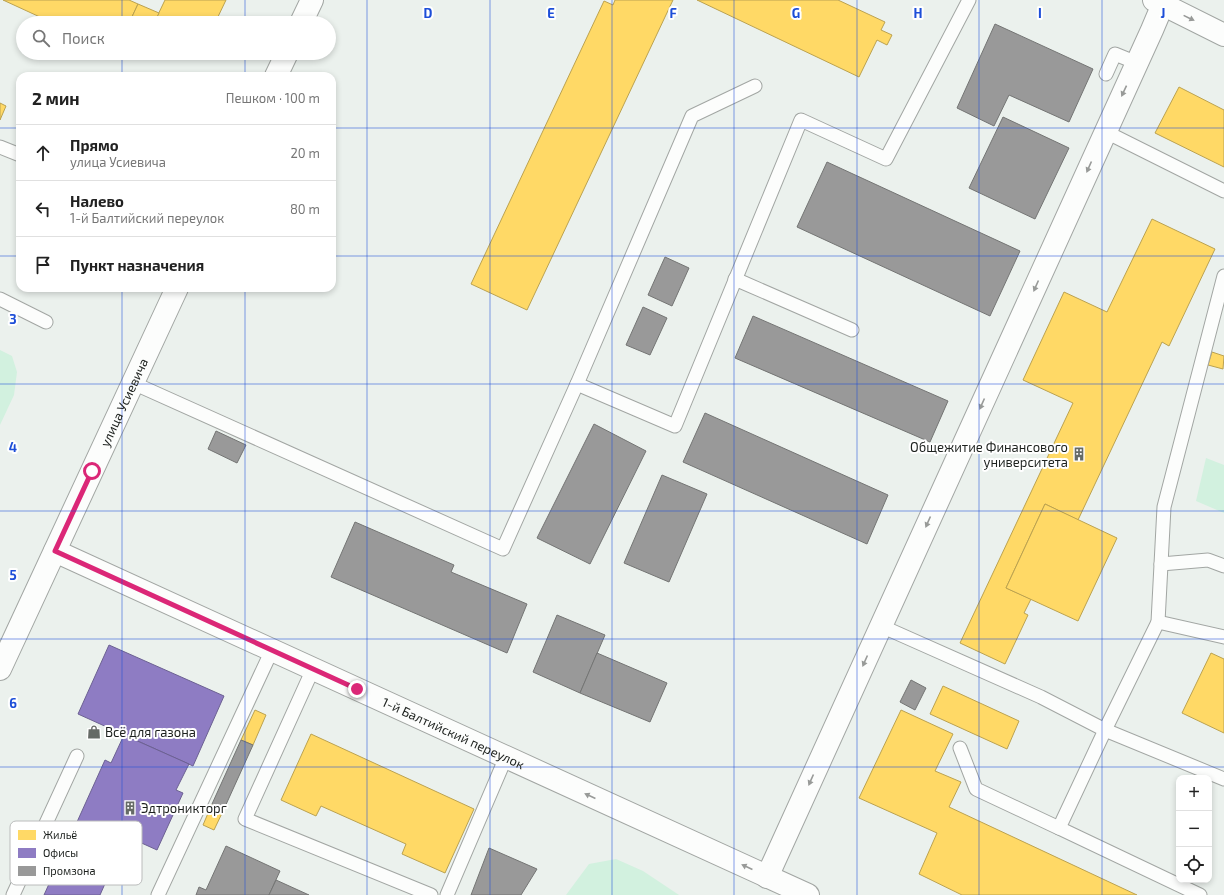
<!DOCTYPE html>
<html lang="ru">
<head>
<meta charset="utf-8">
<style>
	body { margin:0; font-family:"Exo 2",sans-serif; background:#f6f6f6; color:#222 }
	.controls { position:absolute; right:12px; bottom:12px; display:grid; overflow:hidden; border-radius:8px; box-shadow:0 2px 6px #0003 }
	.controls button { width:36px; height:36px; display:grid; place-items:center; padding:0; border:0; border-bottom:1px solid #e0e0e0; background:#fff; color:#222; font:20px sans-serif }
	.stop { position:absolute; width:12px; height:12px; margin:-9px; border:3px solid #db2777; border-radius:50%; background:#fff }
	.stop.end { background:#db2777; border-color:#fff; box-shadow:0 1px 4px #0008 }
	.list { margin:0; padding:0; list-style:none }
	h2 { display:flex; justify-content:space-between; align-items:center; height:52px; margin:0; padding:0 16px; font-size:17px }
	h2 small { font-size:13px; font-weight:400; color:#767676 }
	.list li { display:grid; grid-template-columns:26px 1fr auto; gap:12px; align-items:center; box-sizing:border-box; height:56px; padding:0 16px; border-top:1px solid #e0e0e0 }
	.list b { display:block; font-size:15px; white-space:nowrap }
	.list p { margin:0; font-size:13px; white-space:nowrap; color:#767676 }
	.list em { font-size:13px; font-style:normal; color:#767676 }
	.icon { flex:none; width:22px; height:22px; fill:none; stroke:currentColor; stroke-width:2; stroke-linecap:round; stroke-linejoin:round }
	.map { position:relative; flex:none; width:1224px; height:895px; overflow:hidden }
	.search { position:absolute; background:#fff; box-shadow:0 2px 6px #0003; left:16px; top:16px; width:320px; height:44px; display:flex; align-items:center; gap:10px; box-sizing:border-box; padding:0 14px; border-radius:22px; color:#767676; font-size:15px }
	.panel { position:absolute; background:#fff; box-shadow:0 2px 6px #0003; left:16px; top:72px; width:320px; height:220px; border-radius:12px }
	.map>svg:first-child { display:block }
	.green { fill:#d2f1df }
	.homes { fill:#ffd966; stroke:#bba250 }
	.offices { fill:#8e7cc3; stroke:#6c6192 }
	.industry { fill:#999; stroke:#747574 }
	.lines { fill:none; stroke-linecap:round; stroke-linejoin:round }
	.lane-casing { stroke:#a2a6a3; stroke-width:15 }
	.street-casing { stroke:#a2a6a3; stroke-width:24 }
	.secondary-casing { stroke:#a2a6a3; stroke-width:24 }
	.lane { stroke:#fcfdfc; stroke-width:13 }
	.street { stroke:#fcfdfc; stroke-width:22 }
	.secondary { stroke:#fcfdfc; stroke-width:22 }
	.oneway { fill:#989a98 }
	.route { stroke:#db2777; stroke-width:5 }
	.grid { fill:none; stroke:#1d4ed8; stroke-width:1; stroke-opacity:0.55 }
	.labels { text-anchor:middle; stroke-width:4; stroke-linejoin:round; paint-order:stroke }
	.street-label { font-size:13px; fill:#1d211e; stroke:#fff }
	.poi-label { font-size:13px; fill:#1d211e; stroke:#fff; text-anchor:start }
	.key { fill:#fff; stroke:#bbbcbc; stroke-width:1 }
	.key-label { font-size:11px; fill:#1d211e }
	.grid-label { font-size:13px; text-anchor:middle; font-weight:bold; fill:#1d4ed8; stroke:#fff; stroke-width:4; stroke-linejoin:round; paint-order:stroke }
</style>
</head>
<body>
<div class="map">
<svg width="1224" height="895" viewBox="0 0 1224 895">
	<rect width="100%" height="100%" fill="#ebf1ed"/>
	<g class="green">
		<path d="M 0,350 L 12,356 L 17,372 L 14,395 L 0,425 Z"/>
		<path d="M 1206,458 L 1224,465 L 1224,513 L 1196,501 Z"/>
		<path d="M 616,859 L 643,871 L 679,895 L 566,895 L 589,864 Z"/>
	</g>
	<g class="homes">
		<path d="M 3,0 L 129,0 L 138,4 L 129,23 L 53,23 Z"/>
		<path d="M 165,0 L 226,0 L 215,23 L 154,23 Z"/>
		<path d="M 615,0 L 673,0 L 527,310 L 471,284 L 604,1 L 613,5 Z"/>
		<path d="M 697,0 L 838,0 L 885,22 L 881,30 L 892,35 L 887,45 L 877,40 L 859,77 Z"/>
		<path d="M 138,4 L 159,13 L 154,23 L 142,23 L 131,19 Z"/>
		<path d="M 1179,87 L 1224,110 L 1224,167 L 1155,133 Z"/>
		<path d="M 0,103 L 6,106 L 0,120 Z"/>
		<path d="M 1152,219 L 1215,249 L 1169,346 L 1162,342 L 1078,520 L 1045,504 L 1006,588 L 1031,599 L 1024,613 L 1028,615 L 1005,664 L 960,643 L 1073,403 L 1023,380 L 1064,292 L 1107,312 Z"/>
		<path d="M 1212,352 L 1224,356 L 1223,369 L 1208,365 Z"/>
		<path d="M 1045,504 L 1117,538 L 1078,621 L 1006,588 Z"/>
		<path d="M 1211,653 L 1224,659 L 1224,733 L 1182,713 Z"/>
		<path d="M 943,686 L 1019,721 L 1007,749 L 930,714 Z"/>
		<path d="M 255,710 L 266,715 L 253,745 L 241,740 Z"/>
		<path d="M 901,710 L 953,734 L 935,771 L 961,782 L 949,807 L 1137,895 L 962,895 L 919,874 L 937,833 L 859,798 Z"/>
		<path d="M 311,734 L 474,809 L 445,873 L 402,854 L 406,844 L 321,806 L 316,816 L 281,800 Z"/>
		<path d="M 212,804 L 224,809 L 214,830 L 203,825 Z"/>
	</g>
	<g class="offices">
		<path d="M 109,645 L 224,696 L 193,766 L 78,714 Z"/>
		<path d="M 124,735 L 189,764 L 176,790 L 183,793 L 157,850 L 126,836 L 100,895 L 44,895 L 105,760 L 111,763 Z"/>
	</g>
	<g class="industry">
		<path d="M 995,24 L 1093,69 L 1069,122 L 1009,95 L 994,126 L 957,108 Z"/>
		<path d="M 1003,117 L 1069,148 L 1035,219 L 969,188 Z"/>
		<path d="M 827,162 L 1020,251 L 990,316 L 797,227 Z"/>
		<path d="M 665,257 L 689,268 L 672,306 L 648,295 Z"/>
		<path d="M 643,307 L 667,318 L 650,355 L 626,345 Z"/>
		<path d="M 753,316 L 948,401 L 930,442 L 735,358 Z"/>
		<path d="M 705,413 L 888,495 L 867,544 L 683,462 Z"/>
		<path d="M 594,424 L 646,451 L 590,564 L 537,538 Z"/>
		<path d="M 216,431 L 246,445 L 237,463 L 208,449 Z"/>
		<path d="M 662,475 L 707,494 L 669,582 L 624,563 Z"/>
		<path d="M 355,522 L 454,565 L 451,572 L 527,604 L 507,653 L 331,577 Z"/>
		<path d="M 557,615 L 605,635 L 580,693 L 533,672 Z"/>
		<path d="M 597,653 L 667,683 L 650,722 L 580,693 Z"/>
		<path d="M 911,680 L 926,688 L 915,710 L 900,702 Z"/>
		<path d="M 241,740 L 253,745 L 224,809 L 212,804 Z"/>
		<path d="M 226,846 L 280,871 L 269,895 L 196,895 L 199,887 L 206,890 Z"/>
		<path d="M 489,848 L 537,869 L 521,895 L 471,895 Z"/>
		<path d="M 276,880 L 309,895 L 269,895 Z"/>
	</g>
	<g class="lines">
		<g class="lane-casing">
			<g id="lane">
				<path d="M 1106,74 L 1115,54 L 1137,63"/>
				<path d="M 1106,132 L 1224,191"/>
				<path d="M 0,147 L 20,155"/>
				<path d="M 735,279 L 852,330"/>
				<path d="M 0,299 L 46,322"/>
				<path d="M 133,383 L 503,549 L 577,384 L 692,116 L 755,86"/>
				<path d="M 577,384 L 675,426 L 801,120 L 886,159 L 969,0"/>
				<path d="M 1161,564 L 1208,560 L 1224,566"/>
				<path d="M 1158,622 L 1224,637"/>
				<path d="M 881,626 L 1041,697 L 1105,730 L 1224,779"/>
				<path d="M 313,669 L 245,819 L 431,895"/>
				<path d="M 960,748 L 976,789 L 1059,828"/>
				<path d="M 13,895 L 77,756"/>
				<path d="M 158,895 L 272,650"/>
				<path d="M 447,895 L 506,757"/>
				<path d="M 1200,895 L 1059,828 L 1105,730 L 1158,622 L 1164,507 L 1224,276"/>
			</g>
		</g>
		<g class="street-casing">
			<g id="street">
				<path id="s1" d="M 55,551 L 808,895"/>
				<path d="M 767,877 L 1152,30 L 1163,4"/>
			</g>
		</g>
		<g class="secondary-casing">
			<g id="secondary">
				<path d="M 1154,0 L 1224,35"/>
				<path d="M 301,23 L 312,0"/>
				<path d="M 276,76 L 287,53"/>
				<path id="s2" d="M 0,669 L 177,288"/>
			</g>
		</g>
		<use href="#lane" class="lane"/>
		<use href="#street" class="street"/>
		<use href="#secondary" class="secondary"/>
	</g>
	<defs><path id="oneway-solid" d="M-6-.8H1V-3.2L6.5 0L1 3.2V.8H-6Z"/></defs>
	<g class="oneway">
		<use href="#oneway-solid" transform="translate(1189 18) rotate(26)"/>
		<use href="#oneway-solid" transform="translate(1124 91) rotate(115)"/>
		<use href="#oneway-solid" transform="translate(1089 167) rotate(114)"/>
		<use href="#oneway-solid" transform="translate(1036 286) rotate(114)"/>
		<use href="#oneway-solid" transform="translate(982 404) rotate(114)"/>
		<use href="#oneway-solid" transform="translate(928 522) rotate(114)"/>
		<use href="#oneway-solid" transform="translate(865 661) rotate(114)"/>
		<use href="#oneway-solid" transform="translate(811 780) rotate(114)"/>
		<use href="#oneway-solid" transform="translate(590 796) rotate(-155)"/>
		<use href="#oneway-solid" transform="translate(747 867) rotate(-155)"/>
	</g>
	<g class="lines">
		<path class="route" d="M 92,471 L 55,551 L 357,689"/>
	</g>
	<path class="grid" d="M 122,0 L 122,23M 245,0 L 245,23M 367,0 L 367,895M 490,0 L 490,895M 612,0 L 612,895M 734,0 L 734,895M 857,0 L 857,895M 979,0 L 979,895M 1102,0 L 1102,895M 122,53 L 122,76M 245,53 L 245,76M 0,128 L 20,128M 332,128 L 1224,128M 0,256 L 20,256M 332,256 L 1224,256M 122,288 L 122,895M 245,288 L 245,895M 0,384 L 1224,384M 0,511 L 1224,511M 0,639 L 1224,639M 0,767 L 1224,767"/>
	<defs>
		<g id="building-bare" transform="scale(1.08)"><path d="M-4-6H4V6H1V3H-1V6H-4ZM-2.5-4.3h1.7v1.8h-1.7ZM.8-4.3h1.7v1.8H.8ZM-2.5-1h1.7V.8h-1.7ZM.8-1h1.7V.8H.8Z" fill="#656a66" stroke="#fff" stroke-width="2.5" paint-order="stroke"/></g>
		<g id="shop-bare" transform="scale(1.08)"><path d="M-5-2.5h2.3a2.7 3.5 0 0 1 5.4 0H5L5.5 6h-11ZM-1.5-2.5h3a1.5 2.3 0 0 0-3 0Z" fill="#656a66" stroke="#fff" stroke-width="2.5" paint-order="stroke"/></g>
	</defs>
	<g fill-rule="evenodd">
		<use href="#building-bare" x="1079" y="454"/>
		<use href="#shop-bare" x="94" y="732"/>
		<use href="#building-bare" x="130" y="808"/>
	</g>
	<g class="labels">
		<g class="street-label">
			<text dy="5" stroke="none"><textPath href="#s2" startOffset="294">улица Усиевича</textPath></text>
			<text dy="5" stroke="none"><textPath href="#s1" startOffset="438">1-й Балтийский переулок</textPath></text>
		</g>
		<g class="poi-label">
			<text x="1068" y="452" text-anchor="end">Общежитие Финансового<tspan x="1068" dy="15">университета</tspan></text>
			<text x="105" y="737">Всё для газона</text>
			<text x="141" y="813">Эдтроникторг</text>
		</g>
	</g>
	<rect x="10" y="821" width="132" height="64" rx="6" class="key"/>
	<rect x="18" y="830" width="18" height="10" fill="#ffd966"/>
	<rect x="18" y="848" width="18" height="10" fill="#8e7cc3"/>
	<rect x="18" y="866" width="18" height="10" fill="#999"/>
	<g class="key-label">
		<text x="43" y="839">Жильё</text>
		<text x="43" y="857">Офисы</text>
		<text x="43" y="875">Промзона</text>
	</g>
	<g class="grid-label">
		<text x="428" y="18">D</text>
		<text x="551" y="18">E</text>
		<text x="673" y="18">F</text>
		<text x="796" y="18">G</text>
		<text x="918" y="18">H</text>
		<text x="1040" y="18">I</text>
		<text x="1163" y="18">J</text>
		<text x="13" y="324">3</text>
		<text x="13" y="452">4</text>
		<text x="13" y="580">5</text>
		<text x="13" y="708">6</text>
	</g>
</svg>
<div class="controls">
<button>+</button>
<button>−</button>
<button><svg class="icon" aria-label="locate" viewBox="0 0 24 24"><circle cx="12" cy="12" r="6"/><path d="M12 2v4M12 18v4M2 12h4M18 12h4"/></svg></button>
</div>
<div class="stop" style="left:92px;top:471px"></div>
<div class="stop end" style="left:357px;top:689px"></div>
<div class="search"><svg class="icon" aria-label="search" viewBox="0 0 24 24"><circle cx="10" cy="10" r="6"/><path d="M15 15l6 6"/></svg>Поиск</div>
<section class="panel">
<h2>2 мин<small>Пешком · 100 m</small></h2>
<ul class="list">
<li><svg class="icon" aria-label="ahead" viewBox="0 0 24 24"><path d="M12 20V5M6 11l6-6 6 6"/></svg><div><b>Прямо</b><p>улица Усиевича</p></div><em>20 m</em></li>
<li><svg class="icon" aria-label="left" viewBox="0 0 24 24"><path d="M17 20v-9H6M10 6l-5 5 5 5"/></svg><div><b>Налево</b><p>1-й Балтийский переулок</p></div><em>80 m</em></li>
<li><svg class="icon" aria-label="arrive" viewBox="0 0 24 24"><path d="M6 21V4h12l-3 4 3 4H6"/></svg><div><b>Пункт назначения</b></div></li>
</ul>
</section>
</div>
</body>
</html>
